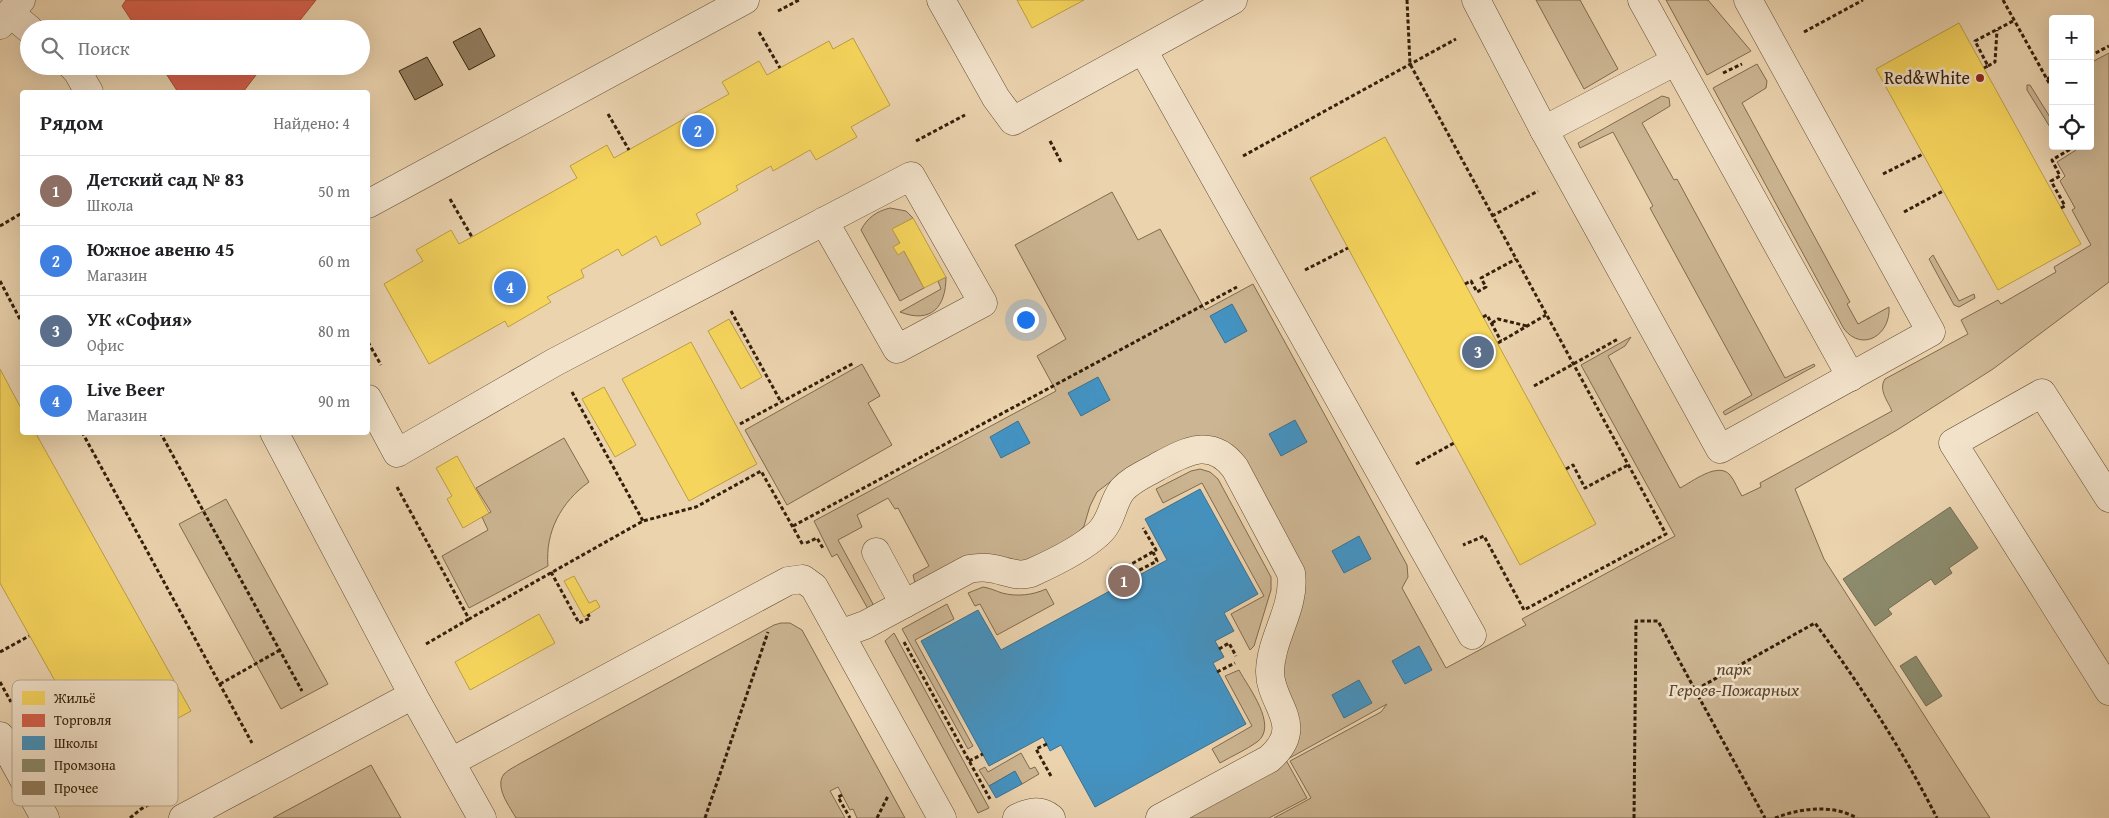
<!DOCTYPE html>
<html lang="ru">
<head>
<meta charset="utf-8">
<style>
	body { margin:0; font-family:"Gentium Book Plus",serif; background:#f6f6f6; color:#202124 }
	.controls { position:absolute; right:15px; top:15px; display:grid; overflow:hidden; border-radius:5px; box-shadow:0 5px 20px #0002 }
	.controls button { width:45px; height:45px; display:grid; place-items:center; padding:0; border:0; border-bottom:1px solid #e0e0e0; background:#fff; color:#202124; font:25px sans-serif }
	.you { position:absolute; left:1025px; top:319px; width:18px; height:18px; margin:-12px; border:4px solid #fff; border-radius:50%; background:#1a73e8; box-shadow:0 0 0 8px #1a73e833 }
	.badge { display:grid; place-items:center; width:32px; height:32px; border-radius:50%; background:#d93025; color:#fff; font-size:16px; font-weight:700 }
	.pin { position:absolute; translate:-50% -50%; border:2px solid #fff; box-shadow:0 1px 5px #0006 }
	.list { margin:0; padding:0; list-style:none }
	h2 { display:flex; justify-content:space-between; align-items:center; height:65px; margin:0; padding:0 20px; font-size:21px }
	h2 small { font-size:16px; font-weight:400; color:#757577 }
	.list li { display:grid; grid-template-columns:32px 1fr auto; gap:15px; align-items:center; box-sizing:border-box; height:70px; padding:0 20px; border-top:1px solid #e0e0e0 }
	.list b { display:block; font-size:19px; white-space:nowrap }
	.list p { margin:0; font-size:16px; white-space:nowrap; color:#757577 }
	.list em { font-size:16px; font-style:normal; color:#757577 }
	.icon { flex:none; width:28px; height:28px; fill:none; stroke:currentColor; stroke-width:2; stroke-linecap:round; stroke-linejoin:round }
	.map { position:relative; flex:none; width:2109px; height:818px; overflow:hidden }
	.search { position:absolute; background:#fff; box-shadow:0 5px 20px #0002; left:20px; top:20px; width:350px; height:55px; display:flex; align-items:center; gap:12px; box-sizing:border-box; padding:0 18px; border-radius:28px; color:#757577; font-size:19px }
	.panel { position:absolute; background:#fff; box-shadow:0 5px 20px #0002; left:20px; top:90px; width:350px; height:345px; border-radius:5px }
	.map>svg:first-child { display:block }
	.green { fill:#ccb592; stroke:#806a4e }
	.homes { fill:#f6d55c; stroke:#bc9f43 }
	.shops { fill:#d6604d; stroke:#a54d39 }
	.schools { fill:#4393c3; stroke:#3e708c }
	.industry { fill:#8c8c6e; stroke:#726c50 }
	.building { fill:#937d5f; stroke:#34200a }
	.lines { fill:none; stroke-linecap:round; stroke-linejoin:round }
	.minor-casing { stroke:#624d33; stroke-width:29 }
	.path { stroke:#34200a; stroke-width:3; stroke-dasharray:4 2.5; stroke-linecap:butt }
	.minor { stroke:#f2e2ca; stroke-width:28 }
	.poi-dot { fill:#8f2418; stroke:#f2e2ca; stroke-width:2 }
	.labels { text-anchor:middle; stroke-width:5; stroke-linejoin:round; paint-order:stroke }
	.poi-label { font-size:18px; fill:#34200a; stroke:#f2e2ca; text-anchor:end }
	.park-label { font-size:18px; font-style:italic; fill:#5a452c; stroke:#f2e2ca }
	.key { fill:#f2e2ca; stroke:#b9a890; stroke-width:1 }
	.key-label { font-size:14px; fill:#34200a }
</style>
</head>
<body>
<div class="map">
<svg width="2109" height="818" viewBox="0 0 2109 818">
	<rect width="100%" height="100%" fill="#ebd3ae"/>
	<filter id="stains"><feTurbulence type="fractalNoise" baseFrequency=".004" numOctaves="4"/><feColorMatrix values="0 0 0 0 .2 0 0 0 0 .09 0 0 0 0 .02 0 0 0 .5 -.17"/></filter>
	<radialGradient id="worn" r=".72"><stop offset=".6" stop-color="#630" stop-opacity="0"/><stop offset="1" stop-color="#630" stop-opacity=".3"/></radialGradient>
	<g class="green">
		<path d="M 1536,0 L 1580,0 L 1618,69 L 1584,89 Z"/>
		<path d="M 1666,0 L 1708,0 L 1751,51 L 1707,75 Z"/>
		<path d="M 2109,53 L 2109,282 L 1993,369 L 1897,430 L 1795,489 L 1824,559 L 1990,818 L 1274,818 L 1311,798 L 1290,761 L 1381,712 L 1387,704 L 1286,760 L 1307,798 L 1269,818 L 1184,818 L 1274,769 L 1280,674 L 1303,592 L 1239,455 L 1123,472 L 1097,492 L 1090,506 L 1084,526 L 1075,536 L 1027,562 L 915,583 L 913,575 L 929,566 L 898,508 L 895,509 L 888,498 L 857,515 L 862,527 L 838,540 L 873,604 L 868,609 L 837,554 L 832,557 L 814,521 L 1056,391 L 1037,356 L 1066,339 L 1015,245 L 1112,192 L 1138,240 L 1160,229 L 1205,310 L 1253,284 L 1407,565 L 1408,577 L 1402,588 L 1446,668 L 1526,625 L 1522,619 L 1675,536 L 1581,365 L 1631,337 L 1625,346 L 1608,356 L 1680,488 C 1692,482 1718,461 1730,475 C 1735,481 1738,490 1742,496 L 1761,487 L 1760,483 L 1892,411 C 1888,401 1878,390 1885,379 L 1968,334 L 1961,320 L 1998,300 L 2001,304 L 2056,272 L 2054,267 L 2091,245 L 2072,210 L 2075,208 L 2060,181 L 2065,176 L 2057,162 L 2076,150 L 2077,146 L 2090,146 L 2090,63 Z"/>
		<path d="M 1757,64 L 1767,81 L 1766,88 L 1742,103 L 1850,302 L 1847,304 L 1858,324 L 1889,307 C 1891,334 1863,353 1844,329 L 1713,88 Z"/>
		<path d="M 2027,85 L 2030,85 L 2053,122 L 2053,132 L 2027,90 Z"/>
		<path d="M 1662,96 L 1669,98 L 1670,106 L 1642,123 L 1674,180 L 1677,179 L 1785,378 L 1814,364 L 1815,366 L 1725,415 L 1723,412 L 1726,410 L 1752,395 L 1650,208 L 1653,206 L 1613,132 L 1580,148 L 1578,143 Z"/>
		<path d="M 890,208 L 906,211 L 913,218 L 893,229 L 900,243 L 894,247 L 904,251 L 924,288 L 900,301 L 861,230 C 867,218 877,211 890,208 Z"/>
		<path d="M 1933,255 L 1959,301 L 1974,294 L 1975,298 L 1959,307 L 1954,305 L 1929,259 Z"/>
		<path d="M 946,277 C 946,307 931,324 900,312 L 941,289 L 938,281 Z"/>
		<path d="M 862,364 L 880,396 L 868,403 L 892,445 L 787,505 L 745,430 Z"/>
		<path d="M 564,438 L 589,482 C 561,502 545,532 548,566 L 469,608 L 442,556 L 488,530 L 482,517 L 491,512 L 476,488 Z"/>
		<path d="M 1200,469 L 1210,472 L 1218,479 L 1271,577 L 1271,590 L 1254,646 L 1250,650 L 1231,614 L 1264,596 L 1202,483 L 1163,503 L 1156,489 L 1191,471 Z"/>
		<path d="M 226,499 L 328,684 L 281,709 L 179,524 Z"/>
		<path d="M 983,587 C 990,588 996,591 1002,593 C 1017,597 1033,595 1046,589 L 1054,604 L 997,635 L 980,604 L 975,606 L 968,593 Z"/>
		<path d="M 947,604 L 954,619 L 915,640 L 973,746 L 968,749 L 902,629 Z"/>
		<path d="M 781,623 L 790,623 L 802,630 L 905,818 L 857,818 L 853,809 L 850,810 L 838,787 L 830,791 L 845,818 L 516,818 C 510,807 494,787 504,774 C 508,770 516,766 521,763 L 774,625 Z"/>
		<path d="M 894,633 L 989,808 L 978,813 L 885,641 Z"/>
		<path d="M 1239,670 C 1248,687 1279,726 1257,742 C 1246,750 1232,756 1220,763 L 1212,749 L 1252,726 L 1225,676 Z"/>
		<path d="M 1021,753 L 1030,769 L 1035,767 L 1039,774 L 1022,784 L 1014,772 L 989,786 L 979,770 L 985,767 L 988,772 Z"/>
		<path d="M 371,765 L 401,818 L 273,818 Z"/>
	</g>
	<g class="homes">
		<path d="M 1017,0 L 1084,0 L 1032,28 Z"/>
		<path d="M 1959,23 L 2081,244 L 1998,290 L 1876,69 Z"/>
		<path d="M 853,38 L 890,105 L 851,127 L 857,137 L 816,160 L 810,150 L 773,171 L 771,166 L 736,186 L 738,190 L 696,214 L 701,224 L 661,246 L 656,236 L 622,256 L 618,249 L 581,270 L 584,277 L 547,297 L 551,302 L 508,327 L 505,321 L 429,364 L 384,284 L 423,261 L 416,250 L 451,230 L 459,244 L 472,237 L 577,178 L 570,166 L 607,145 L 614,158 L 729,94 L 722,82 L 759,61 L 767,75 L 829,41 L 833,49 Z"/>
		<path d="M 1385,137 L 1596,524 L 1520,565 L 1310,178 Z"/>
		<path d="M 913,218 L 946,277 L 924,288 L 904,251 L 898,255 L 893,247 L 900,243 L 892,229 Z"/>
		<path d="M 729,319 L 762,377 L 741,389 L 708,331 Z"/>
		<path d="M 691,342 L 757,464 L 689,501 L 622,379 Z"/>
		<path d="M 0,369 L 22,410 L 22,432 L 35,432 L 191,711 L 100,761 L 0,583 Z"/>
		<path d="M 604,387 L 636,445 L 615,457 L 582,399 Z"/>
		<path d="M 457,456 L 489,513 L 463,528 L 447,499 L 452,496 L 436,468 Z"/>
		<path d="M 574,576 L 589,603 L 596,600 L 600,607 L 584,617 L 564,581 Z"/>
		<path d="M 539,614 L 555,643 L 470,690 L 455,662 Z"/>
	</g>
	<g class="shops">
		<path d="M 126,0 L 316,0 L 293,29 L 137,29 L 122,6 Z"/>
		<path d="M 161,66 L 263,66 L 243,92 L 178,92 Z"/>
	</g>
	<g class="schools">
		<path d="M 1232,304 L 1247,331 L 1225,343 L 1210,316 Z"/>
		<path d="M 1098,377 L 1110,400 L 1081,416 L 1068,393 Z"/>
		<path d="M 1295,420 L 1307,442 L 1281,456 L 1269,434 Z"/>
		<path d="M 1018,421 L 1030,443 L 1001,458 L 990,437 Z"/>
		<path d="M 1200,489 L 1258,594 L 1224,613 L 1234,631 L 1215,641 L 1224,657 L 1213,663 L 1246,724 L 1095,807 L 1061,745 L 1050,751 L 1043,737 L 989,766 L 921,641 L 978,610 L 1001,650 L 1167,560 L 1145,519 Z"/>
		<path d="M 1359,536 L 1371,559 L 1344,573 L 1332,551 Z"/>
		<path d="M 1419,646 L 1432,670 L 1405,684 L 1392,661 Z"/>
		<path d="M 1359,680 L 1372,703 L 1344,718 L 1332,695 Z"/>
		<path d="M 1015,771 L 1022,784 L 996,798 L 989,786 Z"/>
	</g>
	<g class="industry">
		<path d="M 1950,507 L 1978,548 L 1949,568 L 1952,573 L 1935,585 L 1931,579 L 1888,609 L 1892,614 L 1875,626 L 1843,579 Z"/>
		<path d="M 1916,656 L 1942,696 L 1926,706 L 1900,666 Z"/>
	</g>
	<g class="building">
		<path d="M 480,28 L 495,56 L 469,70 L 453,42 Z"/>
		<path d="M 427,57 L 443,85 L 415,100 L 399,71 Z"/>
	</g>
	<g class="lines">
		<g class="minor-casing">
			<g id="minor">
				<path d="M 941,0 L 996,98 L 1013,121 L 1233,0"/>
				<path d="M 1476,0 L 1544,130 L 1720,449 L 1931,332 L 1748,0"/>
				<path d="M 1642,0 L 1851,377"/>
				<path d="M 10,13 L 29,29"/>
				<path d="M 0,25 L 21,0"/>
				<path d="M 1143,50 L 1472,635"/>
				<path d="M 72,66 L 77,71 L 89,92"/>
				<path d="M 1544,130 L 1676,61"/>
				<path d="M 368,204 L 745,0"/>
				<path d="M 368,399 L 397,453 L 555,362 L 911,176 L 983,303 L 897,349 L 824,221"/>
				<path d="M 274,432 L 413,695 L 482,818"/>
				<path d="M 2109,498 L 2042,393 L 1953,443 L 2109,691"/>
				<path d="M 876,552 L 904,604"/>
				<path d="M 840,634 L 865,625 L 969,569 C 975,568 982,567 988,568 C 1003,569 1018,579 1033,572 C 1053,563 1083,548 1099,533 C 1112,521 1112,503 1122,490 C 1132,479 1145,474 1157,467 C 1185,452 1211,436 1235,468 L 1291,573 C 1296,607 1271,637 1270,671 C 1269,704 1308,725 1269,759 L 1160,818"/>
				<path d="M 0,736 L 45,818"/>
				<path d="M 451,762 L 788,581 L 803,579 L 814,587 L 942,818"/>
				<path d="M 183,818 L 413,695"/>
				<path d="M 1017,818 C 1029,812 1040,809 1051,818"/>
			</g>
		</g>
		<g class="path">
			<path d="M 1407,0 L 1410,64 L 1666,534 L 1524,610 L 1484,536 L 1463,545"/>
			<path d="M 2003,0 L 2053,90"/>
			<path d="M 778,11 L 799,0"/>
			<path d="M 759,32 L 780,68"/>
			<path d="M 1804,32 L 1863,0"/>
			<path d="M 2090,56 L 2109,46"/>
			<path d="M 29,66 L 38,72"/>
			<path d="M 1988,66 L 1995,62 L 1997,30"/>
			<path d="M 1984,68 L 1988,66 L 1975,41 L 2015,20"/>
			<path d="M 1723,73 L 1742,64"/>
			<path d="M 2047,79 L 2053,76"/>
			<path d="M 608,114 L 629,150"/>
			<path d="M 916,141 L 965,115"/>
			<path d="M 1050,141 L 1062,164"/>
			<path d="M 1243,156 L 1456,39"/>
			<path d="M 1883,174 L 1923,154"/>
			<path d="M 450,199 L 472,237"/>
			<path d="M 2061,208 L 2065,206 L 2051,181 L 2060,176 L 2052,160 L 2072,148 L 2072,146"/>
			<path d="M 1904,212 L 1943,191"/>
			<path d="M 1492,216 L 1538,191"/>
			<path d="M 0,226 L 22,213"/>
			<path d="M 1305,270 L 1348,248"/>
			<path d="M 0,281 L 22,323"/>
			<path d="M 1465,284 L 1471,281 L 1477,292 L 1486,287 L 1481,278 L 1516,259"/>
			<path d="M 731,311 L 781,402"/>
			<path d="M 1483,317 L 1487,315 L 1501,341"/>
			<path d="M 1492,323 L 1498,319 L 1527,326"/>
			<path d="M 368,342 L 381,365"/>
			<path d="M 1498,343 L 1546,315"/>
			<path d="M 1534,386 L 1618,339"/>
			<path d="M 572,392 L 643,521"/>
			<path d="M 740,424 L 854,363"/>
			<path d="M 82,432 L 252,743"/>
			<path d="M 160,432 L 302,691"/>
			<path d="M 1416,464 L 1454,443"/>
			<path d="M 1566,469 L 1573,465 L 1585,488 L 1628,465"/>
			<path d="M 397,487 L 469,619 L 643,521 L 696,507 L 761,471 L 803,545"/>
			<path d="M 793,526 L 1237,287"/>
			<path d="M 806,543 L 817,538 L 824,550"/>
			<path d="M 1126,567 L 1130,575 L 1157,561 L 1153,552"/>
			<path d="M 1111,568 L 1116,573 L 1156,550 L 1143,528"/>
			<path d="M 551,572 L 579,623 L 590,618 L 588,614"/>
			<path d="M 904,642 L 990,799"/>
			<path d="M 426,644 L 469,619"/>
			<path d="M 1219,649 L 1229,643 L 1236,656"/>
			<path d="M 0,652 L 29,636"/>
			<path d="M 1217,672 L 1235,663"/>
			<path d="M 0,682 L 11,702"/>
			<path d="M 220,684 L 280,650"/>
			<path d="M 1695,690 L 1765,818"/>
			<path d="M 1047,744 L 1036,749 L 1052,778"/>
			<path d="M 969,761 L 983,754"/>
			<path d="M 55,764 L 90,745"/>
			<path d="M 842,795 L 838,797 L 850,818"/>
			<path d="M 130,818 L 141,809 L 150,804"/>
			<path d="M 705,818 L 768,632"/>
			<path d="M 877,818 L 888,796"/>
			<path d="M 1634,818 L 1636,621 L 1658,621 L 1695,690 L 1815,623 C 1860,685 1902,749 1937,818"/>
			<path d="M 1775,818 C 1801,808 1832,804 1857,818"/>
		</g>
		<use href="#minor" class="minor"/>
	</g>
	<circle class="poi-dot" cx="1980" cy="78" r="5"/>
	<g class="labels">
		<g class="poi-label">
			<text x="1970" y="84">Red&amp;White</text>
		</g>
		<g class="park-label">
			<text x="1734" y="675">парк<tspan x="1734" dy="21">Героев-Пожарных</tspan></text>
		</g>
	</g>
	<rect x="12" y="680" width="166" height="126" rx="8" class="key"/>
	<rect x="22" y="691" width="23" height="14" fill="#f6d55c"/>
	<rect x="22" y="714" width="23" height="13" fill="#d6604d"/>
	<rect x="22" y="736" width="23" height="14" fill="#4393c3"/>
	<rect x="22" y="759" width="23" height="13" fill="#8c8c6e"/>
	<rect x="22" y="781" width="23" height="14" fill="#937d5f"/>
	<g class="key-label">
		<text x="54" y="703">Жильё</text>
		<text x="54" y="725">Торговля</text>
		<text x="54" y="748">Школы</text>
		<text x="54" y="770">Промзона</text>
		<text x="54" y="793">Прочее</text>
	</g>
	<rect width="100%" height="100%" filter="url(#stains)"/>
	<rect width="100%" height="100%" fill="url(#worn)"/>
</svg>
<div class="controls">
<button>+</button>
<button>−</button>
<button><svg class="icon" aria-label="locate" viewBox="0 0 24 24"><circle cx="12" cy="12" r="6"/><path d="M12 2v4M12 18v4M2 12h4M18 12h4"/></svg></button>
</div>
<div class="you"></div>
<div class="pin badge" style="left:1124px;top:581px;background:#8d6e63">1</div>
<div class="pin badge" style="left:698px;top:131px;background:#3f7fe0">2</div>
<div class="pin badge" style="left:1478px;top:352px;background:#5c6f8a">3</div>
<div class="pin badge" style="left:510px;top:287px;background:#3f7fe0">4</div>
<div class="search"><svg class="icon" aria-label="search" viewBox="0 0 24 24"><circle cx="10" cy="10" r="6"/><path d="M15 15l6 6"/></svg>Поиск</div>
<section class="panel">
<h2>Рядом<small>Найдено: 4</small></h2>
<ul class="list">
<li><span class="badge" style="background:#8d6e63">1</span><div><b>Детский сад № 83</b><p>Школа</p></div><em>50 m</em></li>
<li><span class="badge" style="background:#3f7fe0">2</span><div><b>Южное авеню 45</b><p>Магазин</p></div><em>60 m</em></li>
<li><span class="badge" style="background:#5c6f8a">3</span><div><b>УК «София»</b><p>Офис</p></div><em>80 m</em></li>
<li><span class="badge" style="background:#3f7fe0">4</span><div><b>Live Beer</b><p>Магазин</p></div><em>90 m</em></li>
</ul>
</section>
</div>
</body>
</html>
